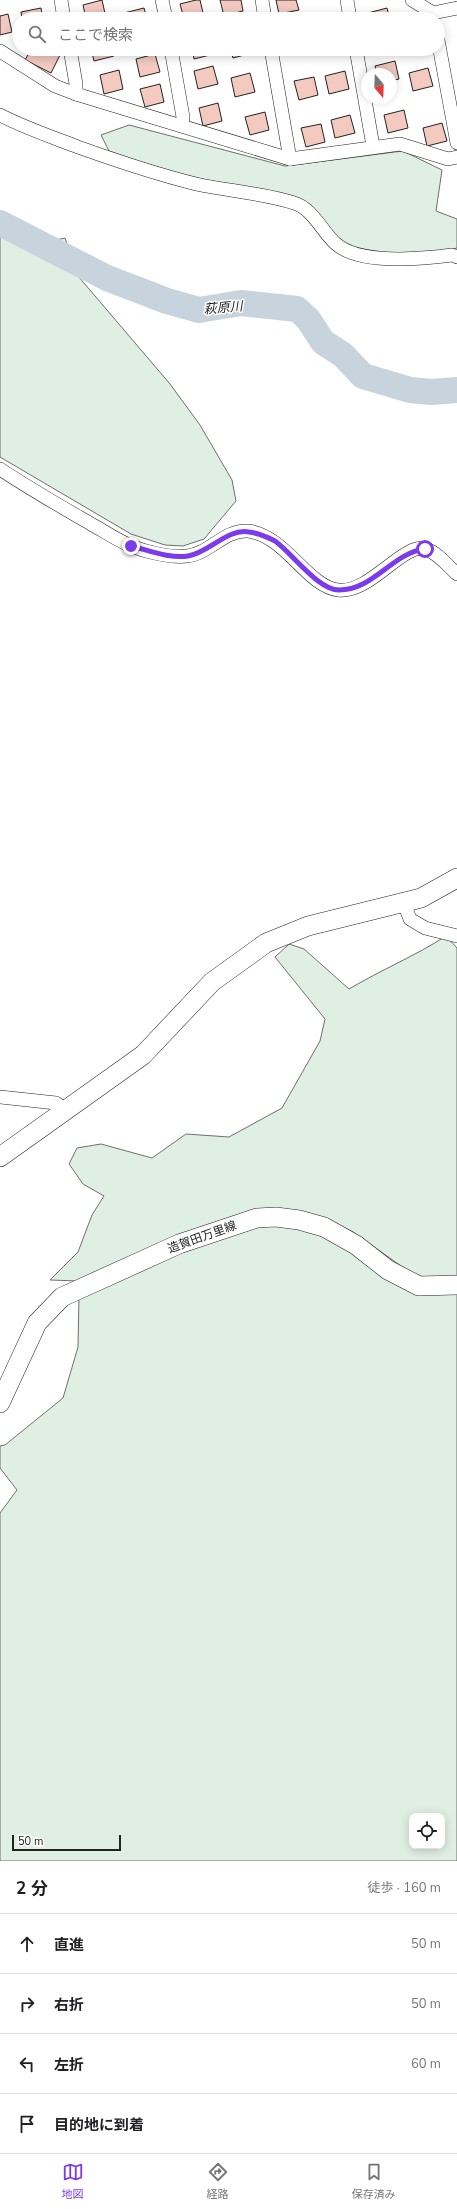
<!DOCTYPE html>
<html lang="ja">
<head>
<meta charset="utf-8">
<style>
	body { margin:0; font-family:"Nunito Sans","Noto Sans JP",sans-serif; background:#f6f6f6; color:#202124 }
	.controls { position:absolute; right:12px; bottom:12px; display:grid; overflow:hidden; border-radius:8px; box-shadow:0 2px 10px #0003 }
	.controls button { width:36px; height:36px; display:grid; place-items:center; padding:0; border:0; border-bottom:1px solid #e0e0e0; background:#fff; color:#202124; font:20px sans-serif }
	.compass { position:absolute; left:361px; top:68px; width:36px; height:36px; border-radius:50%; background:#fff; box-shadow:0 2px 10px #0003; rotate:161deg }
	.scale { position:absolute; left:12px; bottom:10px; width:109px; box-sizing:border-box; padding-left:4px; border:2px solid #222; border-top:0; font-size:11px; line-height:14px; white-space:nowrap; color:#222; -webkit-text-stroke:3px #fff; paint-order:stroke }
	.stop { position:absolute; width:12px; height:12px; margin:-9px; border:3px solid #7c3aed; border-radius:50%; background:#fff }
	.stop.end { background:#7c3aed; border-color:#fff; box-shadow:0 1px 4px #0008 }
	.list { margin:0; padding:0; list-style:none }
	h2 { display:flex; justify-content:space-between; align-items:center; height:52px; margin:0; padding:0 16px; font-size:17px }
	h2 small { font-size:13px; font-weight:400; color:#757577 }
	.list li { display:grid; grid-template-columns:26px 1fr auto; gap:12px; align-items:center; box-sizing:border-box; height:60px; padding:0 16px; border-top:1px solid #e0e0e0 }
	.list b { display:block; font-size:15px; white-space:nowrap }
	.list em { font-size:13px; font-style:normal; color:#757577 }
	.icon { flex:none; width:22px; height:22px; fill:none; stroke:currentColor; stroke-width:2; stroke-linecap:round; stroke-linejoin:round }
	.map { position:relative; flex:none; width:457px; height:1861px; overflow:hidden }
	.search { position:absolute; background:#fff; box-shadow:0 2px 10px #0003; left:12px; right:12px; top:12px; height:44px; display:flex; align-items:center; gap:10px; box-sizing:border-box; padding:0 14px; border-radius:22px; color:#757577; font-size:15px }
	.sheet { height:292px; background:#fff }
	nav { display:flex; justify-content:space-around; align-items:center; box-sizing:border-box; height:56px; border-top:1px solid #e0e0e0; background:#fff; font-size:11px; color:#757577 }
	nav a { display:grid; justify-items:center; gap:2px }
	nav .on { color:#7c3aed }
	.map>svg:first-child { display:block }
	.green { fill:#e0efe3; stroke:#6f6f6f; fill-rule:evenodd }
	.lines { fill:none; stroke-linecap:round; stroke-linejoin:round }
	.river { stroke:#c7d3dd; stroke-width:26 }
	.building { fill:#f3c9c0; stroke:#222 }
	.street-casing { stroke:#222; stroke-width:14 }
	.secondary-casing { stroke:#222; stroke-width:20 }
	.street { stroke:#fff; stroke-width:13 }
	.secondary { stroke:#fff; stroke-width:19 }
	.route { stroke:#7c3aed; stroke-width:5 }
	.labels { text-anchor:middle; stroke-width:3; stroke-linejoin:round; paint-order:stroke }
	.street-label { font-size:12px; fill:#222; stroke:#fff }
	.water-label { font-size:13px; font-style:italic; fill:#222; stroke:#fff }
</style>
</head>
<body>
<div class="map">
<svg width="457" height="1861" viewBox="0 0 457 1861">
	<rect width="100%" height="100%" fill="#fff"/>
	<g class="green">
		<path d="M 129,125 L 285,166 L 403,151 L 442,170 L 436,211 L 457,219 L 457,248 L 420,257 L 352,249 L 336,240 L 303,202 L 172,173 L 109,151 L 101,135 Z"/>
		<path d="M 0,222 L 29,246 L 65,238 L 78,276 L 170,384 L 200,425 L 232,480 L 236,501 L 204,539 L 183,546 L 165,545 L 131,534 L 0,457 Z"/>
		<path d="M 446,936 L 457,948 L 457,1280 L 418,1278 L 353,1232 L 325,1218 L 289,1210 L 78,1281 L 50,1280 L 78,1252 L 92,1215 L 104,1196 L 83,1184 L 69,1164 L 77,1148 L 101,1144 L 152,1158 L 186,1134 L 229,1137 L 282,1108 L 320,1041 L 325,1019 L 275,957 L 289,944 L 304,949 L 349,989 C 381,970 415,956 446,936 Z"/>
		<path d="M 276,1224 L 322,1233 L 353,1250 L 457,1291 L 457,1861 L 0,1861 L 0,1513 L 17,1490 L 0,1468 L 0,1446 L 5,1445 L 63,1398 L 78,1347 L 79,1296 L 182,1250 L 258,1225 ZM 412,1816 L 442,1816 L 442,1846 L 412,1846 Z"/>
	</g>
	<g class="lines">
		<path class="river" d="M 0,223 L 107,278 L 167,301 L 199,310 L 241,303 L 297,309 L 308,319 L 323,342 L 343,355 L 363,376 L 410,390 L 431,392 L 457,390"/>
	</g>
	<g class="building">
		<path d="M 102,0 L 106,18 L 86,19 L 83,5 Z"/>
		<path d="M 196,0 L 200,0 L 204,17 L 184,19 L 180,4 Z"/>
		<path d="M 220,0 L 241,0 L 243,11 L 224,16 Z"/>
		<path d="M 276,0 L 296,0 L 299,10 L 279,14 Z"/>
		<path d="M 41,8 L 43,19 L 22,19 L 21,12 Z"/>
		<path d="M 144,8 L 147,19 L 126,19 L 124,13 Z"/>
		<path d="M 387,8 L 390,19 L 369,19 L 368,13 Z"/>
		<path d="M 8,14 L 12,32 L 0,35 L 0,16 Z"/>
		<path d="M 31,49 L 47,49 L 60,55 L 51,73 L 25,60 Z"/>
		<path d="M 91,49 L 112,49 L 114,56 L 94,61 Z"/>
		<path d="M 192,49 L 213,49 L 214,54 L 194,59 Z"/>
		<path d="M 230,49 L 251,49 L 252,53 L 233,58 Z"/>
		<path d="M 405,49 L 426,49 L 406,54 Z"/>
		<path d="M 155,54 L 160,72 L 140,77 L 136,59 Z"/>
		<path d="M 395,61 L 399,79 L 391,81 L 391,74 L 377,74 L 375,66 Z"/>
		<path d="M 213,66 L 218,84 L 198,89 L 194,71 Z"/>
		<path d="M 428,68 L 433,86 L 413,91 L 409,73 Z"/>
		<path d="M 119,70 L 123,89 L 104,94 L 100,75 Z"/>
		<path d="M 345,71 L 349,89 L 329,94 L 325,76 Z"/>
		<path d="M 250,73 L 255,92 L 235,97 L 231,78 Z"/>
		<path d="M 314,77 L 318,95 L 299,100 L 294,81 Z"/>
		<path d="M 160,84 L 164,102 L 145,107 L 140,89 Z"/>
		<path d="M 218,103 L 222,121 L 203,126 L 199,108 Z"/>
		<path d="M 404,110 L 408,128 L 388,133 L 384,115 Z"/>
		<path d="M 265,112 L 269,130 L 250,135 L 245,117 Z"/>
		<path d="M 350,115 L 355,133 L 335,138 L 331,120 Z"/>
		<path d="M 442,123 L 447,141 L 427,146 L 423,128 Z"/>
		<path d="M 321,124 L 325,142 L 306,147 L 301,128 Z"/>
	</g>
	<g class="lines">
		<g class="street-casing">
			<g id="street">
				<path d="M 61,0 L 64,19"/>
				<path d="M 162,0 L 166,19"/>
				<path d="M 262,0 L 265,19"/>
				<path d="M 347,0 L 350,19"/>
				<path d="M 412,0 L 433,13 L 457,8"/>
				<path d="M 438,40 L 457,143"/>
				<path d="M 70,49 L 76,84 L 76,94"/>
				<path d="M 171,49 L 183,117 L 182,125"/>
				<path d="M 271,49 L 290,159"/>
				<path d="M 356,49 L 373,146"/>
				<path d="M 0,51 L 55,86 L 76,94 L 290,159 L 400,144 L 448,159 L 457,157"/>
				<path d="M 0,115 C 25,128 52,137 78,147 C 117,161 156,174 196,184 C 228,191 263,193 294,203 C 312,208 322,231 335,243 C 358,265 422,259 452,255 L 457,257"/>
				<path d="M 0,469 C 30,489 60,506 91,524 C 104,531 117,540 131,546 C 146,552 171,558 187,556 C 209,554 225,529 248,531 C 286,536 307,586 338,590 C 370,594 403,542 426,549 C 438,553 448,566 457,574"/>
				<path d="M 404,903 L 410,919 L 425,928 L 457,936"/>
				<path d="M 0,1097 L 56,1103 L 66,1110"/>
			</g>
		</g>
		<g class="secondary-casing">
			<g id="secondary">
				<path d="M 0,1157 L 143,1055 L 212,982 L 266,943 L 308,926 L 421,898 L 457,878"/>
				<path d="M 0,1403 L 37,1323 L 62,1297 L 179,1244 L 257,1218 L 276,1217 L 299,1220 L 324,1227 L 356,1245 L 388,1270 L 419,1286 L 457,1285"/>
			</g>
		</g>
		<use href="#street" class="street"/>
		<use href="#secondary" class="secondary"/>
	</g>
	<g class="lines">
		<path class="route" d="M 131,546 C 148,550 170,559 188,556 C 209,553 227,528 249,532 C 257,533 267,537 275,541 C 292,553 318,590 339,590 C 374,590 392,553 425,549"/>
	</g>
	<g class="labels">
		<g class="street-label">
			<text transform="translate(202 1237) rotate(-20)" y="4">造賀田万里線</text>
		</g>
		<g class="water-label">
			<text transform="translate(223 307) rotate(-5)" y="5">萩原川</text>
		</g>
	</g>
</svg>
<div class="controls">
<button><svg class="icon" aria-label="locate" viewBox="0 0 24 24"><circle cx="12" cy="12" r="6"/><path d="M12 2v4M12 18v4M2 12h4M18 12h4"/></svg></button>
</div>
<svg class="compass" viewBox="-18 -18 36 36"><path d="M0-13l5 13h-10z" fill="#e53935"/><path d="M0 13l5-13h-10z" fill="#757577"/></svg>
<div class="scale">50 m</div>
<div class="stop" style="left:425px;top:549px"></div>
<div class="stop end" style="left:131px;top:546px"></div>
<div class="search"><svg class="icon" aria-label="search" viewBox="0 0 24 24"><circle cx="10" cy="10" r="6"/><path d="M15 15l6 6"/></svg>ここで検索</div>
</div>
<section class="sheet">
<h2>2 分<small>徒歩 · 160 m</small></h2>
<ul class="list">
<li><svg class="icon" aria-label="ahead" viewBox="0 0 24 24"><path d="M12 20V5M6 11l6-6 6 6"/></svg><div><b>直進</b></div><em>50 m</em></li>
<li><svg class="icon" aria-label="right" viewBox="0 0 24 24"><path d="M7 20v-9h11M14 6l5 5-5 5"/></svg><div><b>右折</b></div><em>50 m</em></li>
<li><svg class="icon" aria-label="left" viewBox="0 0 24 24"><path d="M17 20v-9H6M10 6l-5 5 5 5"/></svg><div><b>左折</b></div><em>60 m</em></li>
<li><svg class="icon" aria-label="arrive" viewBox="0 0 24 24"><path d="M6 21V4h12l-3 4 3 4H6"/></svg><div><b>目的地に到着</b></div></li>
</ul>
</section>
<nav>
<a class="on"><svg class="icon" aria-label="map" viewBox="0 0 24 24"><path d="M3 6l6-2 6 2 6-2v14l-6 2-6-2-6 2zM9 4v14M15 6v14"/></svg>地図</a>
<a><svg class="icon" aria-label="directions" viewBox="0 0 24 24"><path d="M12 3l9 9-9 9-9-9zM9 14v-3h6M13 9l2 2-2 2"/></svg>経路</a>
<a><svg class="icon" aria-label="saved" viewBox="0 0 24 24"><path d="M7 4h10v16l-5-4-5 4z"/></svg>保存済み</a>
</nav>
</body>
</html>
